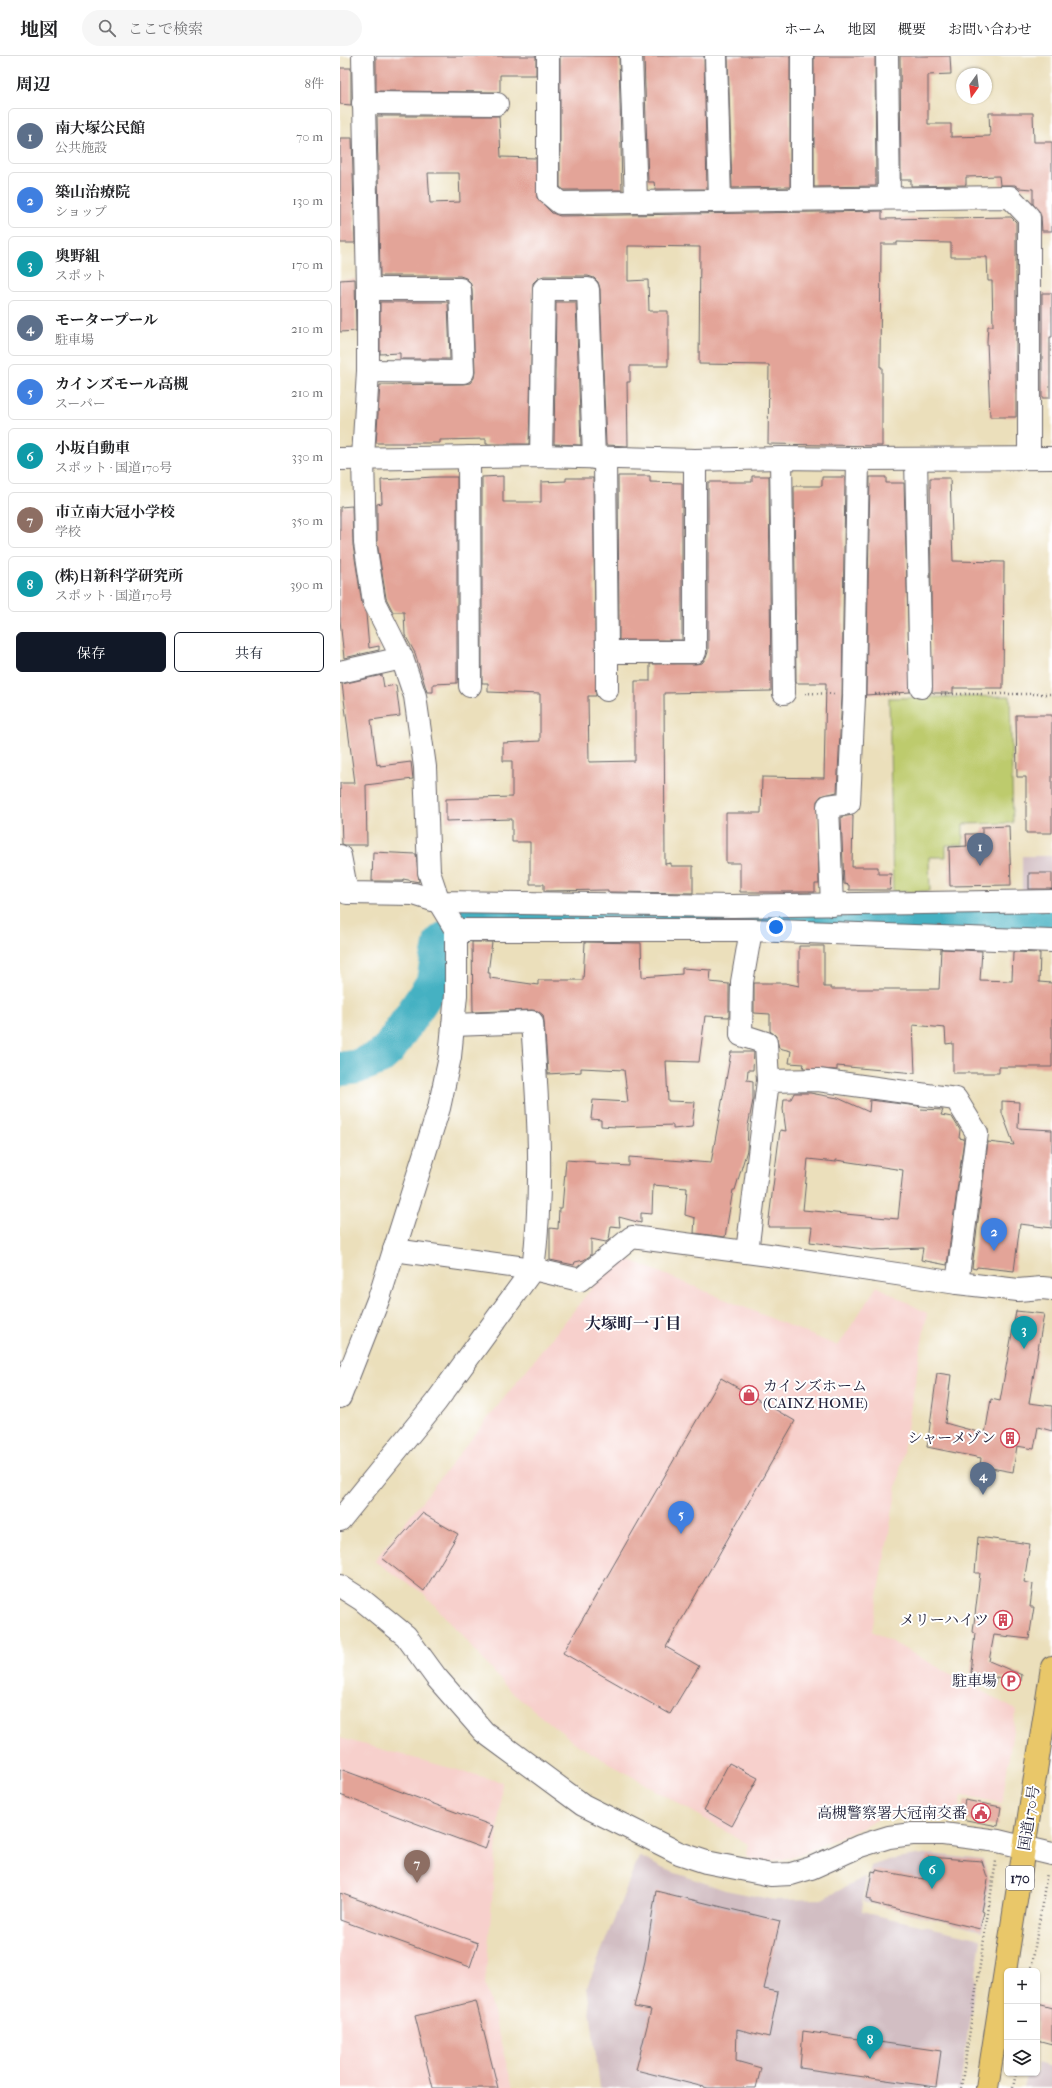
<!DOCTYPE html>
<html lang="ja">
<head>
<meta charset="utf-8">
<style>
	body { margin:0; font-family:"IM FELL French Canon","Noto Serif JP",serif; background:#f6f6f6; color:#202124 }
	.controls { position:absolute; right:12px; bottom:12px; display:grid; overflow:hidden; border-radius:6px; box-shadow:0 1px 3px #0004 }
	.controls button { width:36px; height:36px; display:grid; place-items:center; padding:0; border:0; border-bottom:1px solid #e0e0e0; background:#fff; color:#202124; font:20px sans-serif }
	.compass { position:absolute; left:616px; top:12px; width:36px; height:36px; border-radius:50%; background:#fff; box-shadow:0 1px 3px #0004; rotate:194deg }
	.you { position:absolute; left:436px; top:871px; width:14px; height:14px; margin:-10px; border:3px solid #fff; border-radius:50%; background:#1a73e8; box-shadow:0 0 0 6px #1a73e833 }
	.badge { display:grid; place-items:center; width:26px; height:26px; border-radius:50%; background:#111827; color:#fff; font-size:13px; font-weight:700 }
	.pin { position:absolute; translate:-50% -33px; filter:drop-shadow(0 1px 2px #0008) }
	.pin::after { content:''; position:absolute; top:21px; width:14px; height:12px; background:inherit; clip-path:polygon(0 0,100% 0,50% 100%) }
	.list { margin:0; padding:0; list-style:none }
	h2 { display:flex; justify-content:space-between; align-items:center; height:52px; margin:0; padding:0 16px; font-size:17px }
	h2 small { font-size:13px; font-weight:400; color:#757577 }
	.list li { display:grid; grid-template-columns:26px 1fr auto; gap:12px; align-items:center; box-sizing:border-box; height:56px; margin:0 8px 8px; padding:0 8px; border:1px solid #e0e0e0; border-radius:6px }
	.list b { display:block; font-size:15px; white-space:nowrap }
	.list p { margin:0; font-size:13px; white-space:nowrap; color:#757577 }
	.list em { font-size:13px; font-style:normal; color:#757577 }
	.actions { display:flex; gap:8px; padding:12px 16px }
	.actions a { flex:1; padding:9px 0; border:1px solid #111827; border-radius:6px; text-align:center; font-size:14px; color:#111827 }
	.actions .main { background:#111827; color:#fff }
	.icon { flex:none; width:22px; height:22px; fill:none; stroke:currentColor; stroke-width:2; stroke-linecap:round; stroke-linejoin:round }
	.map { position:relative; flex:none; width:712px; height:2032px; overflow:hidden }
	header { display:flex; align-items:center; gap:24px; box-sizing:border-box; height:56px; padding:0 20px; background:#fff; border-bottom:1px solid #e0e0e0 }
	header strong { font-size:19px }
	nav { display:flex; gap:22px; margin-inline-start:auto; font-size:14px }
	.search { width:280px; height:36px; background:#f6f6f6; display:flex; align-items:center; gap:10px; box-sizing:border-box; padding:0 14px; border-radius:22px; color:#757577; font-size:15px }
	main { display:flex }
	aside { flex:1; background:#fff }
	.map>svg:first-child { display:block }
	.built { fill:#f7d0cc }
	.industrial { fill:#d2bec3 }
	.green { fill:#bdcb6d; stroke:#707654 }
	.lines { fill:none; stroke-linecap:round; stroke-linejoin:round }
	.river { stroke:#44b1c2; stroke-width:35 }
	.building { fill:#e3a498; fill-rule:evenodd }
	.minor-casing { stroke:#686468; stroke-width:24 }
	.highway-casing { stroke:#686468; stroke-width:24 }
	.path { stroke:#686468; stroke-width:2.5; stroke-dasharray:1 3; stroke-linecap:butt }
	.minor { stroke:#fff; stroke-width:22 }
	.highway { stroke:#e9c769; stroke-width:22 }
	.labels { text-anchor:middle; stroke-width:4; stroke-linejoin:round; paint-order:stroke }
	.shield { fill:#fff; stroke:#646476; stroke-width:1 }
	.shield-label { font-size:14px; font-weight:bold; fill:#22223b }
	.poi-label { font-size:15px; fill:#22223b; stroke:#fff; text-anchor:end }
	.street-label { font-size:15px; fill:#22223b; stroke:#fff }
	.neighbourhood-label { font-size:16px; font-weight:bold; fill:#22223b; stroke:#fff }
</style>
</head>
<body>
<header>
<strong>地図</strong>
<div class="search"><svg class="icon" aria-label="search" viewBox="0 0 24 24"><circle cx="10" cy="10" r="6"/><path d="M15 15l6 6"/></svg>ここで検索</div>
<nav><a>ホーム</a><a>地図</a><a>概要</a><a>お問い合わせ</a></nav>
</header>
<main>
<aside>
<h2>周辺<small>8件</small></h2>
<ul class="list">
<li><span class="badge" style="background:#5c6f8a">1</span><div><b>南大塚公民館</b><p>公共施設</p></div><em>70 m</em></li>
<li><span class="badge" style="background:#3f7fe0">2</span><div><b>築山治療院</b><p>ショップ</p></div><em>130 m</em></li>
<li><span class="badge" style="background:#0f9aa8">3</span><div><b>奥野組</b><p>スポット</p></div><em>170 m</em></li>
<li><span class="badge" style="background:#5c6f8a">4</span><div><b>モータープール</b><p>駐車場</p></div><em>210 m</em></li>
<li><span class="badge" style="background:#3f7fe0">5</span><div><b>カインズモール高槻</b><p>スーパー</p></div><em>210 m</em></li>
<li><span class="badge" style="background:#0f9aa8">6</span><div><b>小坂自動車</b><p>スポット · 国道170号</p></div><em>330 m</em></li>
<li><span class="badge" style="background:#8d6e63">7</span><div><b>市立南大冠小学校</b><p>学校</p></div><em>350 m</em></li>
<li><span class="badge" style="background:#0f9aa8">8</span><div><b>(株)日新科学研究所</b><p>スポット · 国道170号</p></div><em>390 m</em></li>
</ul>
<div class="actions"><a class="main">保存</a><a>共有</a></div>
</aside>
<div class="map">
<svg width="712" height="2032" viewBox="0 0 712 2032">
	<rect width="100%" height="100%" fill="#fff"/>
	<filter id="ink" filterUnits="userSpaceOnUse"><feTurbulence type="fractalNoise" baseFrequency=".025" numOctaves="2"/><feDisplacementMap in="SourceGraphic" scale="8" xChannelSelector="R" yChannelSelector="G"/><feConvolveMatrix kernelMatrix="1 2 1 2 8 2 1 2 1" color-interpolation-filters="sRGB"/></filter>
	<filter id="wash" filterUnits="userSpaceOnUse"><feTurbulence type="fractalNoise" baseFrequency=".012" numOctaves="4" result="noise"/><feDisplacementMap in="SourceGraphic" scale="16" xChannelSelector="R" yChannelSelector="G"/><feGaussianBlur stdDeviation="0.9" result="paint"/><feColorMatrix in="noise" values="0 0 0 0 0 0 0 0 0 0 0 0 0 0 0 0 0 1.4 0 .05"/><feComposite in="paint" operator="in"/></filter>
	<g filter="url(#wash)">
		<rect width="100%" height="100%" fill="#ebdfbb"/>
		<g class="built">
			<path d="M 278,1199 L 498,1290 L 537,1230 L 587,1257 L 532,1575 L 676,1654 L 662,1747 L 622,1739 L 618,1765 L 563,1758 L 539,1763 L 466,1796 L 440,1804 L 414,1805 L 406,1798 L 408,1788 L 238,1689 L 171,1636 L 120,1577 L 83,1537 L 34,1505 Z"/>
			<path d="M 0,1682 L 162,1726 L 145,1928 L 173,2032 L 0,2032 Z"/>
		</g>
		<g class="industrial">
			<path d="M 682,800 L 712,800 L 712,843 L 682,844 Z"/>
			<path d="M 591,1798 L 643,1804 L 649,1825 L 642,1875 L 524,1846 L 531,1810 L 548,1804 Z"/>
			<path d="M 299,1800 L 324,1813 L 385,1834 L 435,1844 L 483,1843 L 526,1820 L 522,1856 L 641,1883 L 620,2032 L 260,2032 L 247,1931 Z"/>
			<path d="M 697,2007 L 712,2011 L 712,2032 L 683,2032 L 687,2017 L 697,2017 Z"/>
		</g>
		<path class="green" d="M 670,640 L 673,767 L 623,768 L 623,789 L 606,789 L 606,801 L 589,801 L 590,835 L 553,836 L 549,642 Z"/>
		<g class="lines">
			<path class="river" d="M 0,1013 L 16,1011 L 39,1002 L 49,993 L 93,927 L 101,886 L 132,862 L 712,863"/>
		</g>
		<g id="blocks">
			<g class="building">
				<path d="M 36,0 L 196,0 L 196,19 L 160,19 L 160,36 L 36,35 Z"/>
				<path d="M 220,0 L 279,0 L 282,134 L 224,134 L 220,131 Z"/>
				<path d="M 304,0 L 364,0 L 367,133 L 315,133 L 314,126 L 308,126 Z"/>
				<path d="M 388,0 L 450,0 L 450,131 L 392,132 Z"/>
				<path d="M 474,0 L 535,0 L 536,130 L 474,131 Z"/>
				<path d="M 560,0 L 610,0 L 611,18 L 588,19 L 588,68 L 611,68 L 611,81 L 650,80 L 649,57 L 693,57 L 694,86 L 712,86 L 712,175 L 702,175 L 701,160 L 693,148 L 693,133 L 679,132 L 675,129 L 660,129 L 659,120 L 626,121 L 626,129 L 571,130 L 571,124 L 561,124 Z"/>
				<path d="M 0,12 L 11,12 L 11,49 L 0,48 Z"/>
				<path d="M 37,60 L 159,60 L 161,101 L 196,102 L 197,142 L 212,157 L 220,160 L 542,155 L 542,163 L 671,161 L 676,166 L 676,361 L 650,361 L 647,285 L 648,270 L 653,270 L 652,225 L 648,225 L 647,201 L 611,201 L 611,187 L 557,186 L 557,188 L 541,188 L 540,311 L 542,311 L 542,390 L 428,388 L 429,309 L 359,308 L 360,191 L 296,190 L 288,190 L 288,225 L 308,224 L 309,255 L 328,255 L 328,310 L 290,310 L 290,326 L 287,326 L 288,390 L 266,389 L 260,233 L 258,226 L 254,222 L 248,220 L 204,220 L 198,222 L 193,227 L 189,388 L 146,388 L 146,383 L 100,384 L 100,387 L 36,387 L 40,329 L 123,328 L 130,327 L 134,322 L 135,316 L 132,233 L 130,226 L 126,222 L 120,220 L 40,220 ZM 88,117 L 119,117 L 120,146 L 90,147 Z"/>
				<path d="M 0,82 L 12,82 L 15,187 L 0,187 Z"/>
				<path d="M 15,223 L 16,275 L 0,276 L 0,224 Z"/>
				<path d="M 702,237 L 712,237 L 712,281 L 710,281 L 710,342 L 702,342 Z"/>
				<path d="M 40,246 L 108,246 L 110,303 L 60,303 L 60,297 L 40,298 Z"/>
				<path d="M 216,246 L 236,246 L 241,389 L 214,388 Z"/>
				<path d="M 163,420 L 163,446 L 201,446 L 201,426 L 226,425 L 226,422 L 253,422 L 256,640 L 248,640 L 249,706 L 295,705 L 295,625 L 310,625 L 310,608 L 355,608 L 362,607 L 366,602 L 368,596 L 368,426 L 412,426 L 412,420 L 429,420 L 431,635 L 324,637 L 325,808 L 331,807 L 331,810 L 353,810 L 353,837 L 268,836 L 268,834 L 204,835 L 204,828 L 190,828 L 190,786 L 172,786 L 172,763 L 106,765 L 106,743 L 172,741 L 172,705 L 163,705 L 163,687 L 200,685 L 200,638 L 148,636 L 148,627 L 142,627 L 142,421 Z"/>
				<path d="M 278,420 L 310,420 L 310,426 L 342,427 L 342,584 L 279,584 Z"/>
				<path d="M 94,421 L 117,421 L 117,627 L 93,628 L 93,636 L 87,636 L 75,597 L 65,579 L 64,556 L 53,556 L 46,542 L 37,486 L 37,448 L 42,447 L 41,424 Z"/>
				<path d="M 482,421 L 505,421 L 502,640 L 497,736 L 481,740 L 477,745 L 479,828 L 475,828 L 475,836 L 400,836 L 400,807 L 386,807 L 386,757 L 421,757 L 422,721 L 484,722 L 486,627 L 456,627 L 454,430 L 482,430 Z"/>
				<path d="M 530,421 L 546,421 L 546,427 L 564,427 L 570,636 L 526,639 Z"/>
				<path d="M 590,422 L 610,422 L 613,505 L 664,506 L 663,632 L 613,632 L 613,637 L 594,637 L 592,636 Z"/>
				<path d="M 12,450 L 13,489 L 22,548 L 26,558 L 29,592 L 39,590 L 39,594 L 4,602 L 0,564 L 0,451 Z"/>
				<path d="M 42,619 L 44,631 L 56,629 L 60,660 L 31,664 L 37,709 L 40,708 L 40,710 L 71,706 L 73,723 L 26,729 L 27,789 L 5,789 L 2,788 L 0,727 L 15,727 L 2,628 Z"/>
				<path d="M 676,659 L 712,659 L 712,777 L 686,777 L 686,721 L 677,721 Z"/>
				<path d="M 513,759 L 512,811 L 538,811 L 538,818 L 551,818 L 550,834 L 509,834 L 509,829 L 504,828 L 501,761 Z"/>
				<path d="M 669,770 L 671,829 L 610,830 L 609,791 L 627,790 L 626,778 L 642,778 L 642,771 Z"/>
				<path d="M 33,796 L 76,798 L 79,826 L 63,823 L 63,825 L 32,825 Z"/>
				<rect x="689" y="817" width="23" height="16"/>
				<path d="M 132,886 L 152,886 L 148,917 L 150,917 L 150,922 L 198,929 L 198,924 L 243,924 L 245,886 L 301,887 L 302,921 L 342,918 L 342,912 L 371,914 L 370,926 L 389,928 L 389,961 L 365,960 L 359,1006 L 326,1005 L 328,1045 L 355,1046 L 352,1071 L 333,1073 L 333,1069 L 277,1071 L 261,1070 L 261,1064 L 251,1063 L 253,1044 L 288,1046 L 284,1014 L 241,1012 L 241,1016 L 208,1018 L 204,965 L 203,959 L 198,955 L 192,954 L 133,956 Z"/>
				<path d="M 459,890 L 484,890 L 484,931 L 491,931 L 491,933 L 599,933 L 601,893 L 642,895 L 640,924 L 672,925 L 673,896 L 700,897 L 699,926 L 712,927 L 712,1011 L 659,1011 L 659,1017 L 613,1017 L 613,987 L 606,988 L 605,972 L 573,969 L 575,1017 L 497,1010 L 497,1014 L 463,1012 L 464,1008 L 449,1007 L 451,995 L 439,992 L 436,980 L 430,975 L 430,958 L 414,957 L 414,927 L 445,927 L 459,930 Z"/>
				<path d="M 391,996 L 414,996 L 413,1014 L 408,1014 L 407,1024 L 413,1025 L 413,1044 L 408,1070 L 407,1094 L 395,1134 L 393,1134 L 385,1181 L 354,1177 L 355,1162 L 345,1159 L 347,1132 L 313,1129 L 312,1158 L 301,1157 L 301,1167 L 279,1161 L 280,1171 L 271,1170 L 269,1184 L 266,1186 L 251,1183 L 251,1199 L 244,1204 L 235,1206 L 234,1209 L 210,1204 L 210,1172 L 218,1173 L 219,1152 L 222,1152 L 226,1104 L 255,1106 L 255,1108 L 289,1110 L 289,1101 L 371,1107 Z"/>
				<path d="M 454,1037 L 470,1037 L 498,1042 L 529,1056 L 530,1044 L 578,1050 L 581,1053 L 603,1054 L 601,1059 L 612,1061 L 620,1074 L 619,1082 L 624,1083 L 607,1209 L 581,1204 L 583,1192 L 532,1194 L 470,1186 L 472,1171 L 428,1171 L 440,1074 L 446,1075 L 443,1053 L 444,1043 L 451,1043 ZM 468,1103 L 496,1106 L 496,1104 L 563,1114 L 558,1163 L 463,1154 Z"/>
				<path d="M 662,1045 L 679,1046 L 678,1072 L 712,1074 L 712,1172 L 680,1168 L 674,1215 L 637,1211 L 636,1213 L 632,1212 L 648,1086 L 674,1089 L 662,1057 Z"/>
				<path d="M 676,1255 L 704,1258 L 689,1347 L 712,1350 L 712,1375 L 698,1371 L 694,1393 L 677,1390 L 673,1416 L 640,1410 L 641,1402 L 587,1391 L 597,1317 L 611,1319 L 605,1367 L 645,1378 L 651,1343 L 660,1345 Z"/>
				<path d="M 381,1322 L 455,1365 L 326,1591 L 359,1610 L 330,1658 L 223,1597 Z"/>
				<path d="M 82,1457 L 118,1478 L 84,1535 L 42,1502 Z"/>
				<path d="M 638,1481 L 690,1488 L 684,1526 L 693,1528 L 690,1551 L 694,1551 L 689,1583 L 654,1579 L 649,1605 L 682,1619 L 681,1625 L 656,1621 L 655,1627 L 640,1625 L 641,1619 L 631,1617 L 635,1577 L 633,1576 L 640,1517 L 635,1517 Z"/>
				<path d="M 389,1707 L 418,1722 L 392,1770 L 364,1754 Z"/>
				<path d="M 0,1713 L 153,1770 L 145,1793 L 0,1739 Z"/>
				<path d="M 625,1744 L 661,1751 L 658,1770 L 621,1763 Z"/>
				<path d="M 588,1801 L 642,1805 L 648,1824 L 642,1855 L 644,1856 L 640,1873 L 531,1847 L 531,1843 L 527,1842 L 532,1815 L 536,1816 L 536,1814 L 584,1823 Z"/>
				<path d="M 316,1835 L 440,1865 L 424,1933 L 438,1936 L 429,1981 L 397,1973 L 396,2005 L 421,2012 L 416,2032 L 368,2032 L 296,2014 L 311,1954 L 294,1951 L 305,1905 Z"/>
				<path d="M 0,1837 L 138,1887 L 130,1911 L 0,1864 Z"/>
				<path d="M 136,1945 L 158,2032 L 93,2032 L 75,1960 Z"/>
				<path d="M 697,1948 L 712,1952 L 712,1988 L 697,1984 Z"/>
				<path d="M 463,1975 L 601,1995 L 596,2031 L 460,2012 Z"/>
			</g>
		</g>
	</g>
	<g filter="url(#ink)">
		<use href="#blocks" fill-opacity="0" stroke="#686468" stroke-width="1"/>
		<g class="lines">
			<g class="minor-casing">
				<g id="minor">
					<path d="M 208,0 L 208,137 L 220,147 L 670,141 L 689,161 L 689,402"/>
					<path d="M 291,0 L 296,144"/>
					<path d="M 376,0 L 380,144"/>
					<path d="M 547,0 L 549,142"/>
					<path d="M 23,47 L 157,48"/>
					<path d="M 462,143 L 462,0"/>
					<path d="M 28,233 L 120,233 L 123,316 L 28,315"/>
					<path d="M 201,400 L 204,233 L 248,233 L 254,402"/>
					<path d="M 129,401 L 130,630"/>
					<path d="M 265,402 L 267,596 L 355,596 L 355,404"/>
					<path d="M 441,402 L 444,637"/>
					<path d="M 0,403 L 201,400 L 355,404 L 441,402 L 518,403 L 712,402"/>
					<path d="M 576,403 L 581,631"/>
					<path d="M 267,596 L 267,634"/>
					<path d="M 0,616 L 62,602"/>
					<path d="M 514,638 L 518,403"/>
					<path d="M 0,800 L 7,837 L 74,838 L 99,846 L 392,850 L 712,845"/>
					<path d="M 492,849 L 488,750 L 509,747 L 514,642"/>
					<path d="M 116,874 L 411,874 L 712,885"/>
					<path d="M 411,874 L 402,926 L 401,979 L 426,987 L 428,1025"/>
					<path d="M 54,1194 L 193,1213 L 240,1224 L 292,1181 L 429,1199 L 617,1227 L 678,1234 L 702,1232 L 712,1233"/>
					<path d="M 407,1196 L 428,1025 L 478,1024 L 616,1043 L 637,1077 L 617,1227"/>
					<path d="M 0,1341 L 40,1239 L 99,1052 L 110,1001 L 116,939 L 116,874 L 99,846 L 89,816 L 85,711 L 75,640 L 62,602 L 34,546 L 25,487 L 23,402 L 28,315 L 28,233 L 23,0"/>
					<path d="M 0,1464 L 96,1346 L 193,1213 C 204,1131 198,1049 192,966 L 113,969"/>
					<path d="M 0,1530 L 22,1544 L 66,1580 L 96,1621 L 144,1676 L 243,1749 L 339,1797 L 366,1806 L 431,1819 L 451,1818 L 471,1812 L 520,1790 L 549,1781 L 572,1778 L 603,1778 L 658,1785 L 712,1798"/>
				</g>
			</g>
			<g class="highway-casing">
				<path id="highway" d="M 647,2032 L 712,1611"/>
			</g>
			<g class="path">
				<path d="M 465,637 L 494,638"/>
				<path d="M 535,638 L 562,638"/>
				<path d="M 601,638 L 712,638"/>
				<path d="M 691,1915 L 707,1817"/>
				<path d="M 621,2032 L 656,1805"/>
				<path d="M 673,2032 L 676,2017"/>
			</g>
			<use href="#minor" class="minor"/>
			<use href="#highway" class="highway"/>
		</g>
	</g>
	<defs>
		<g id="shop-ring" transform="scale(1)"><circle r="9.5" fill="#fff" stroke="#d1495b" stroke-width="1.5"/><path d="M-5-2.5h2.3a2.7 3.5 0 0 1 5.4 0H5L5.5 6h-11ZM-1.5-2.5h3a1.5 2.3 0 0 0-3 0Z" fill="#d1495b"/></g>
		<g id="building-ring" transform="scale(1)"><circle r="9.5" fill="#fff" stroke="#d1495b" stroke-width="1.5"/><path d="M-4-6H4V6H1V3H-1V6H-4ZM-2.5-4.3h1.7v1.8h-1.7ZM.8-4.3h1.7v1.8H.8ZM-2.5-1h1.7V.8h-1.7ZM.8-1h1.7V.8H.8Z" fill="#d1495b"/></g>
		<g id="parking-ring" transform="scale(1)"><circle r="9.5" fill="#fff" stroke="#d1495b" stroke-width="1.5"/><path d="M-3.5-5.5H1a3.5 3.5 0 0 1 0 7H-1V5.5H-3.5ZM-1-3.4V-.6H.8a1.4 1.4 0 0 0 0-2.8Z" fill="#d1495b"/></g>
		<g id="civic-ring" transform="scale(1)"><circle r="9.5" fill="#fff" stroke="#d1495b" stroke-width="1.5"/><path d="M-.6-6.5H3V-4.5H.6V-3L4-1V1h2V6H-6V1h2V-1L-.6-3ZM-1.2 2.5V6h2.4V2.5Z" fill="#d1495b"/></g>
	</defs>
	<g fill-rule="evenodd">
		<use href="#shop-ring" x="409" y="1339"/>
		<use href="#building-ring" x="670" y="1382"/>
		<use href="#building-ring" x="663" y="1564"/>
		<use href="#parking-ring" x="671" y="1625"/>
		<use href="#civic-ring" x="641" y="1757"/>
	</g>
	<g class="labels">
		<rect class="shield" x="666" y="1810" width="28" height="24" rx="3"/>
		<g class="shield-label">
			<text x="680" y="1827">170</text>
		</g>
		<g class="poi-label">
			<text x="423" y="1335" text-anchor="start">カインズホーム<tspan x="423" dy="17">(CAINZ HOME)</tspan></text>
			<text x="656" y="1387">シャーメゾン</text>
			<text x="649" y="1569">メリーハイツ</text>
			<text x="657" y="1630">駐車場</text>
			<text x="627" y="1762">高槻警察署大冠南交番</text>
		</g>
		<g class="street-label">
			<text transform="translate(689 1762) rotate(-81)" y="5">国道170号</text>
		</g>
		<g class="neighbourhood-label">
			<text x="293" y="1273">大塚町一丁目</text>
		</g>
	</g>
</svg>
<div class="controls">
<button>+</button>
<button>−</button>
<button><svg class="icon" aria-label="layers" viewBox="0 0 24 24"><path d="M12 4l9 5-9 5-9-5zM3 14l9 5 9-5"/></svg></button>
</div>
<svg class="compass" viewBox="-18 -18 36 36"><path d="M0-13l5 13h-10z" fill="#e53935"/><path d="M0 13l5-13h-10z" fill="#757577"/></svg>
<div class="you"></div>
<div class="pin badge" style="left:640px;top:810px;background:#5c6f8a">1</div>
<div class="pin badge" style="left:654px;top:1195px;background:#3f7fe0">2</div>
<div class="pin badge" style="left:684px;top:1293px;background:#0f9aa8">3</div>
<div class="pin badge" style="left:643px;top:1439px;background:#5c6f8a">4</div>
<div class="pin badge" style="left:341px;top:1478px;background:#3f7fe0">5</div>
<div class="pin badge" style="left:592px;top:1833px;background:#0f9aa8">6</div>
<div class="pin badge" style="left:77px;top:1827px;background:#8d6e63">7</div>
<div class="pin badge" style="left:530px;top:2003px;background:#0f9aa8">8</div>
</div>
</main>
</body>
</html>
